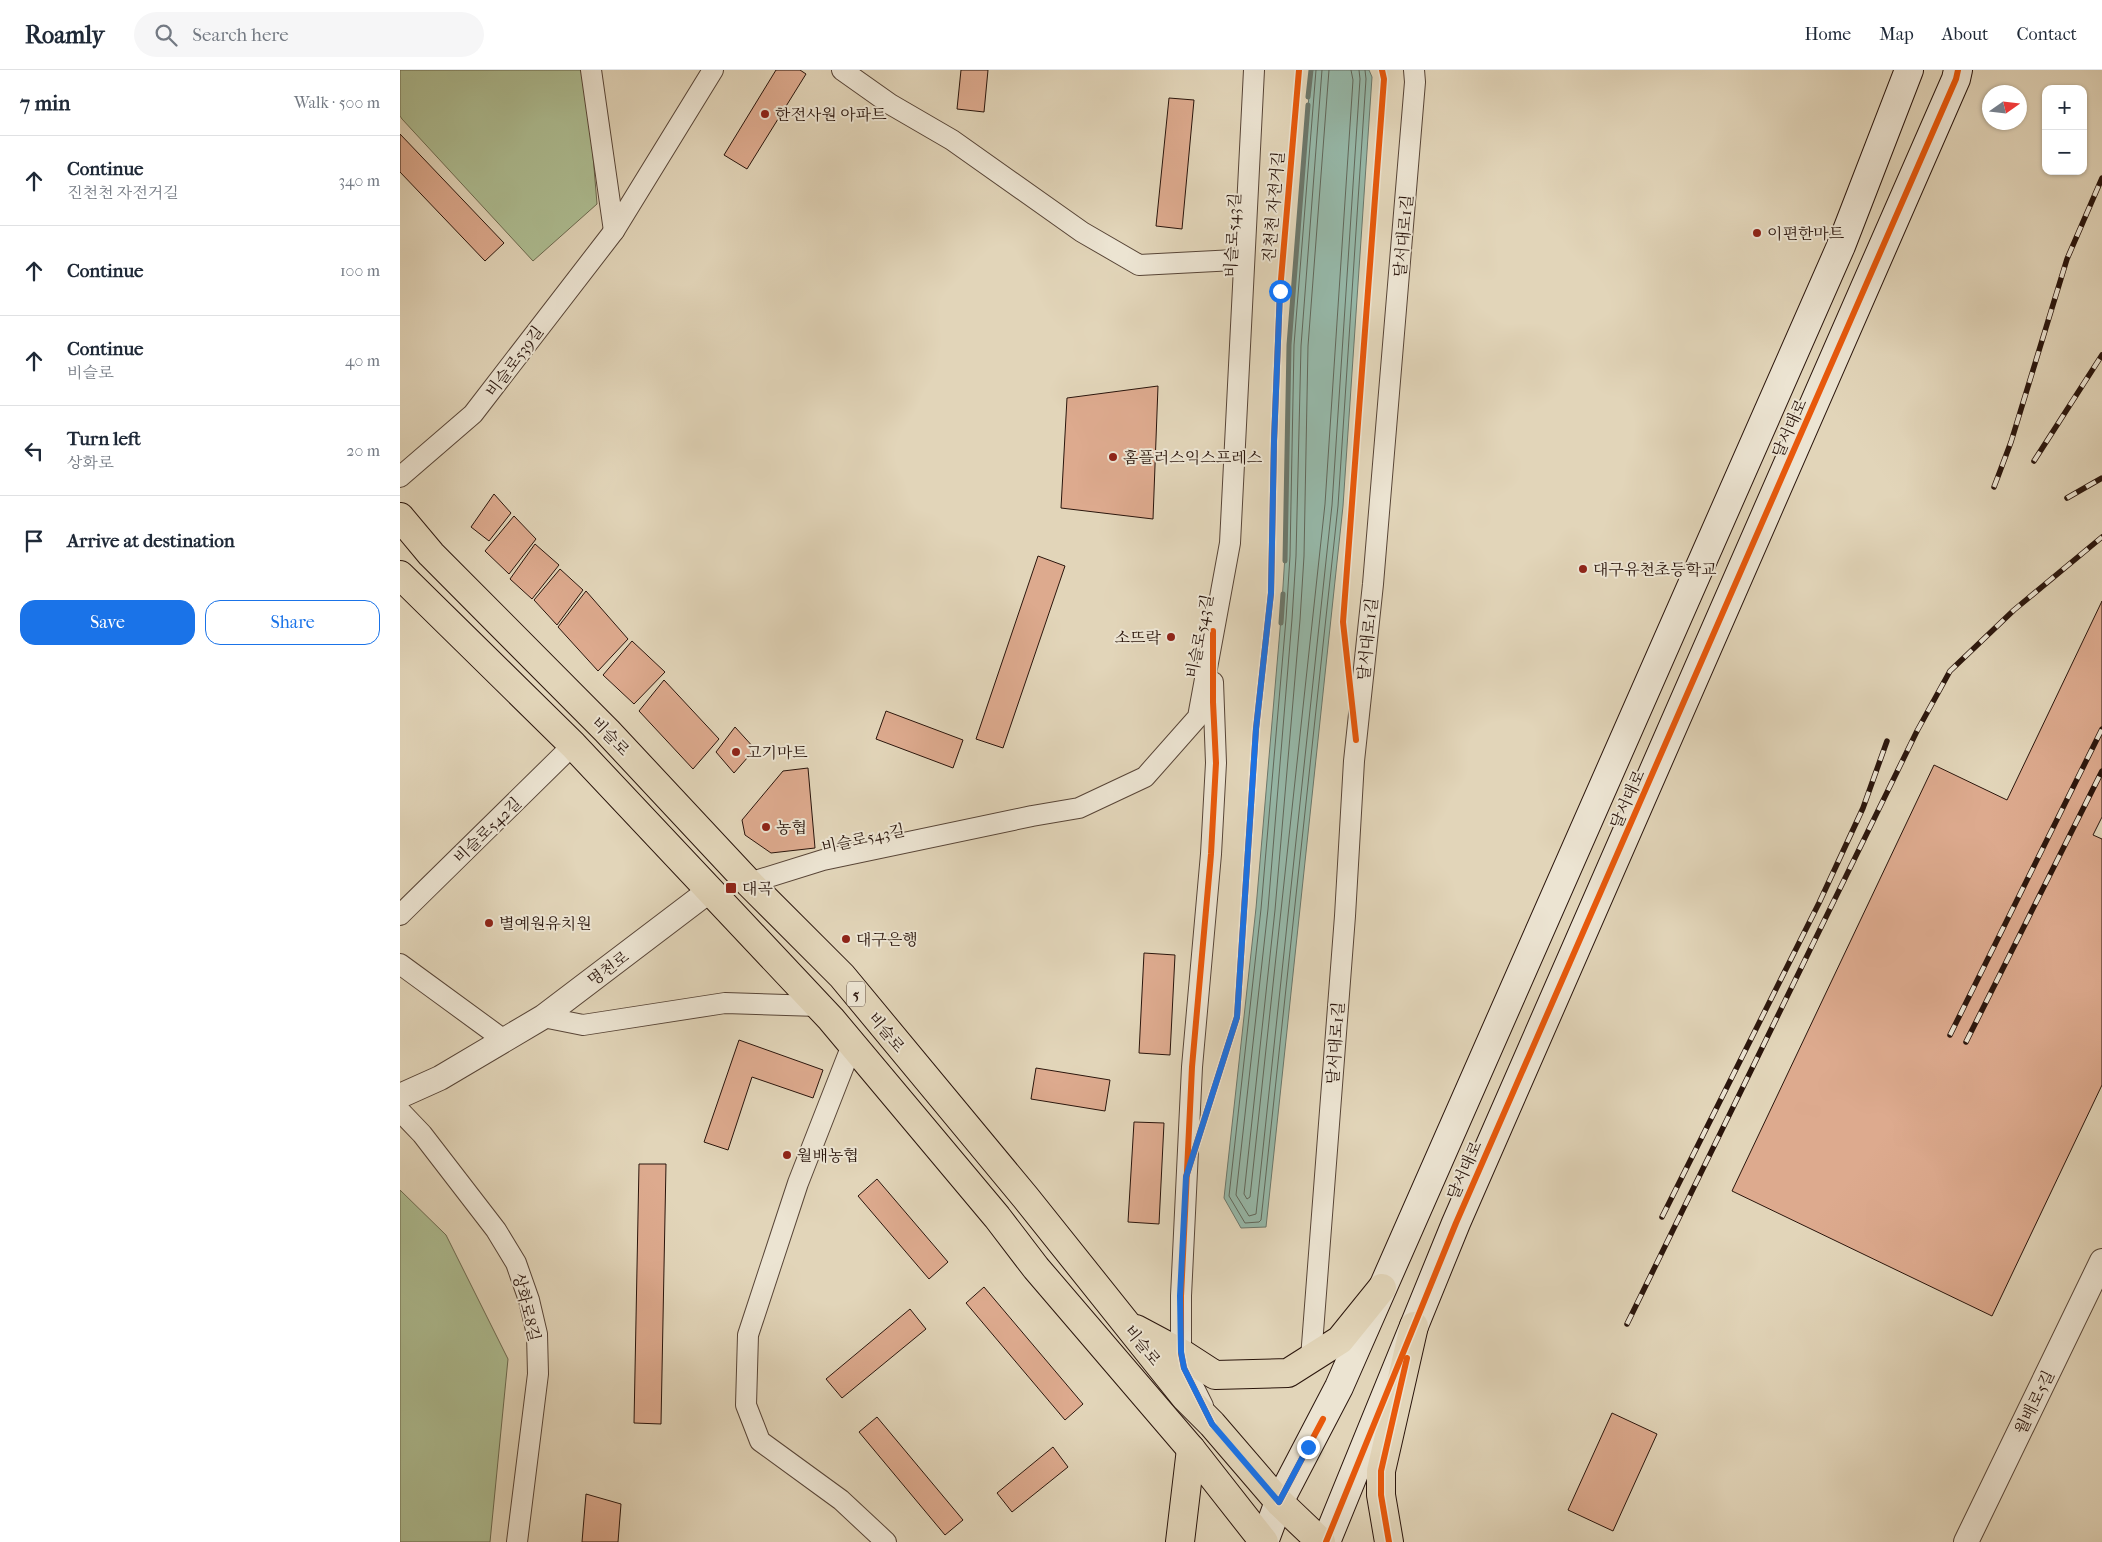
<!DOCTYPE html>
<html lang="en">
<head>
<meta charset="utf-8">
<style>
	body { margin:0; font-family:"IM FELL French Canon","Noto Serif KR",serif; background:#f6f6f7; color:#1f2937 }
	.controls { position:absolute; right:15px; top:15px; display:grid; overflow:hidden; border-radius:10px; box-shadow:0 1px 4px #0004 }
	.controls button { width:45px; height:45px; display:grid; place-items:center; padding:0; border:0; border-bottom:1px solid #e0e1e3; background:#fff; color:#1f2937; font:25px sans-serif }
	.compass { position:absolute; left:1582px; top:15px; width:45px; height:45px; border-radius:50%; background:#fff; box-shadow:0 1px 4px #0004; rotate:76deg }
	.stop { position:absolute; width:15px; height:15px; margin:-11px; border:4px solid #1a73e8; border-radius:50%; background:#fff }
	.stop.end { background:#1a73e8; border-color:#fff; box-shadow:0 1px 5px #0008 }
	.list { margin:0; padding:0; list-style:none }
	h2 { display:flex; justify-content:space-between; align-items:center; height:65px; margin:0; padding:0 20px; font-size:21px }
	h2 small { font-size:16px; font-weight:400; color:#747a83 }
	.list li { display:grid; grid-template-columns:32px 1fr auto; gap:15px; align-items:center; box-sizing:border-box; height:90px; padding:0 20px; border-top:1px solid #e0e1e3 }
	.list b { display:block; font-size:19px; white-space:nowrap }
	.list p { margin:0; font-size:16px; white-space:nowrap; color:#747a83 }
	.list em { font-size:16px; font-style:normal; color:#747a83 }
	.actions { display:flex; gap:10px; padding:15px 20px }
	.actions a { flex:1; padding:11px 0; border:1px solid #1a73e8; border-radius:15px; text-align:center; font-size:18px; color:#1a73e8 }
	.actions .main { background:#1a73e8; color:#fff }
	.icon { flex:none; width:28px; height:28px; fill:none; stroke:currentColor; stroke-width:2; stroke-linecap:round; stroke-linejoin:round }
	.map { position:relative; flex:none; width:1702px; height:1472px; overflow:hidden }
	header { display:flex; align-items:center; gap:30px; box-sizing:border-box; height:70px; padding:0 25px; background:#fff; border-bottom:1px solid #e0e1e3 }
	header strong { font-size:24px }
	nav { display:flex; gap:28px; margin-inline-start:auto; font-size:18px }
	.search { width:350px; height:45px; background:#f6f6f7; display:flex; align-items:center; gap:12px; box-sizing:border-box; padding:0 18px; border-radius:28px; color:#747a83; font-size:19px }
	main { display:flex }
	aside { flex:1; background:#fff }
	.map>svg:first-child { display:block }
	.green { fill:#aebe93; stroke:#6c6a50 }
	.water { fill:#96b9aa; stroke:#6b776b }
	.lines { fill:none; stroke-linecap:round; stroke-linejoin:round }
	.shore { stroke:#60675b; stroke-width:1 }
	.stream { stroke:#6b776b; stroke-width:5 }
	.building { fill:#ddaa8e; stroke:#2a150c }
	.minor-casing { stroke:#584537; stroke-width:22 }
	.tertiary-casing { stroke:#584537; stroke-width:26 }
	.secondary-casing { stroke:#2a150c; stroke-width:30 }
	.primary-casing { stroke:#2a150c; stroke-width:30 }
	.minor { stroke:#ece4d2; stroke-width:20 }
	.tertiary { stroke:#ece4d2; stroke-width:24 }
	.secondary { stroke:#ece4d2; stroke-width:28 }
	.primary { stroke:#e2d5b9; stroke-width:28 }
	.rail-casing { stroke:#2a150c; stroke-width:5.5 }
	.rail { stroke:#ece4d2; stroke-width:4; stroke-dasharray:11; stroke-linecap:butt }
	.cycleway-casing { stroke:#ece4d2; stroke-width:9 }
	.cycleway { stroke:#e8590c; stroke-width:6 }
	.route { stroke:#1a73e8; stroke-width:6 }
	.poi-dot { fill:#8f2418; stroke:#ece4d2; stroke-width:2 }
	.labels { text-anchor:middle; stroke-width:4; stroke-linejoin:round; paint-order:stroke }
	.shield { fill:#ece4d2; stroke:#645347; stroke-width:1 }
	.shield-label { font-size:15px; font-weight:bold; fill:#2a150c }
	.poi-label { font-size:16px; fill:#2a150c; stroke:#ece4d2; text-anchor:start }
	.street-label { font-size:16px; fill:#2a150c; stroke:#ece4d2 }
</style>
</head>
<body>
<header>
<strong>Roamly</strong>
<div class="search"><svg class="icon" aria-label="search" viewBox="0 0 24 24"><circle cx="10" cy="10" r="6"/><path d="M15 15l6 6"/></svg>Search here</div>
<nav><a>Home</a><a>Map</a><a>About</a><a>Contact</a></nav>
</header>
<main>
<aside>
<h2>7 min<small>Walk · 500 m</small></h2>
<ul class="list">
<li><svg class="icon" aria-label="ahead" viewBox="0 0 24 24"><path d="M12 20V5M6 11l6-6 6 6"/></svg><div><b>Continue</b><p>진천천 자전거길</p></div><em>340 m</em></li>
<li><svg class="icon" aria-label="ahead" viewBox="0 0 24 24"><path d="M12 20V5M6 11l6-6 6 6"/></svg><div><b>Continue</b></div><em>100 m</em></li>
<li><svg class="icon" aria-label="ahead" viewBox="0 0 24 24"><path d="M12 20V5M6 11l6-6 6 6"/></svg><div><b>Continue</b><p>비슬로</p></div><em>40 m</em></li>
<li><svg class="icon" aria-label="left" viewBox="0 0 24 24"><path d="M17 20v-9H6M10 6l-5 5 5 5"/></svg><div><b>Turn left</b><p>상화로</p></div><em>20 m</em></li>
<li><svg class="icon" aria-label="arrive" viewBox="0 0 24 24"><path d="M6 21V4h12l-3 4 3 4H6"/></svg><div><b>Arrive at destination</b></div></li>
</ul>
<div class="actions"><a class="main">Save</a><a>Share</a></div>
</aside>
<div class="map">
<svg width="1702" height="1472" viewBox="0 0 1702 1472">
	<rect width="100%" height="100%" fill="#e2d5b9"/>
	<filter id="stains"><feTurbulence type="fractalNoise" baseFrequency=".004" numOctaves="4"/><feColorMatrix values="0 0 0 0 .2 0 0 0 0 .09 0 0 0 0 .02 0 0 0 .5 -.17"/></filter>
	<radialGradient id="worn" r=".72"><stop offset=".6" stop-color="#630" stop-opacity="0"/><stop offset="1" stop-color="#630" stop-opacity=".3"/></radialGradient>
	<g class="green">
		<path d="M 0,0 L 186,0 L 197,134 L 133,191 L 2,49 L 0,46 Z"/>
		<path d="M 0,1120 L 46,1165 L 108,1289 L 90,1472 L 0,1472 Z"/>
	</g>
	<path class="water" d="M 911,0 L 969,0 L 972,7 L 943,436 L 866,1157 L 841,1158 L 824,1128 L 856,838 L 881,548 L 885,485 L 889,275 Z"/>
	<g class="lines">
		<g class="shore">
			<path d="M 916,0 L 894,275 L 890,486 L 886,549 L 861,839 L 829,1126 L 845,1153 L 859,1152 L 861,1150 L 938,436 L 966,9 L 965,0"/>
			<path d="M 922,0 L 901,276 L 896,486 L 892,549 L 868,839 L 836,1125 L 849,1146 L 856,1144 L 932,435 L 960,9 L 959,0"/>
			<path d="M 929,0 L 908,276 L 904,486 L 900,550 L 875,840 L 844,1124 L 847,1129 L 850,1127 L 925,434 L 953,10 L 951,0"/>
		</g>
		<g class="stream">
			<path d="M 908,27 L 911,0"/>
			<path d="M 885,491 L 889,275 L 908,35"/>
			<path d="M 881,553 L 883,524"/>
		</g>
	</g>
	<g class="building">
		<path d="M 376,0 L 400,0 L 406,4 L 347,99 L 324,85 Z"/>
		<path d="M 561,0 L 588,0 L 584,42 L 557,39 Z"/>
		<path d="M 769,28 L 794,30 L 782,159 L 756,156 Z"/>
		<path d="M 0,64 L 104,173 L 85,191 L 0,102 Z"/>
		<path d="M 758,316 L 753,449 L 661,438 L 667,328 Z"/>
		<path d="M 94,424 L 111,443 L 89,471 L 71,457 Z"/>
		<path d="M 114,446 L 136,469 L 109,504 L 85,481 Z"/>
		<path d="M 135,474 L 159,495 L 132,529 L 110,509 Z"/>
		<path d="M 638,486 L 665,496 L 603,678 L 576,669 Z"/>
		<path d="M 160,499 L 183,520 L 157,555 L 134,530 Z"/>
		<path d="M 186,521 L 228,569 L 198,601 L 158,557 Z"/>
		<path d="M 1702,531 L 1702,747 L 1693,765 L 1702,769 L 1702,1015 L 1592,1246 L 1332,1121 L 1534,695 L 1607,730 Z"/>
		<path d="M 232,571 L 265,602 L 234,634 L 203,605 Z"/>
		<path d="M 264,610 L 319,669 L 293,699 L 239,641 Z"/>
		<path d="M 486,641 L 563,670 L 553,698 L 476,669 Z"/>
		<path d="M 335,657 L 355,679 L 334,703 L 316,682 Z"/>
		<path d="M 408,698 L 415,778 L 371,783 L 345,765 L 342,750 L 383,701 Z"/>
		<path d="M 744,883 L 775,885 L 770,985 L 739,983 Z"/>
		<path d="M 339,970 L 423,1000 L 413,1028 L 352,1007 L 328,1080 L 304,1072 Z"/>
		<path d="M 636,998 L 710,1010 L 705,1041 L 631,1029 Z"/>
		<path d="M 734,1052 L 764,1053 L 759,1154 L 728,1152 Z"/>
		<path d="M 239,1094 L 266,1094 L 261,1354 L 234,1353 Z"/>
		<path d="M 477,1109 L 548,1192 L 529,1209 L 458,1126 Z"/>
		<path d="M 584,1217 L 683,1334 L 665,1350 L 566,1233 Z"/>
		<path d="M 510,1239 L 526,1259 L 442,1328 L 426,1309 Z"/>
		<path d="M 1212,1343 L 1257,1364 L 1213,1461 L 1168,1440 Z"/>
		<path d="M 477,1347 L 563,1450 L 545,1465 L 459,1362 Z"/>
		<path d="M 653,1377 L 668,1397 L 612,1442 L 597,1423 Z"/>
		<path d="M 186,1424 L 221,1434 L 218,1472 L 182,1472 Z"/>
	</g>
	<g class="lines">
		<g class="minor-casing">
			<g id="minor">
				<path d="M 191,0 L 214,161"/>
				<path d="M 442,0 L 490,34 L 552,70 L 682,162 L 739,195 L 835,190"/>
				<path d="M 0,407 L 73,344 L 214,161 L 313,0"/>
				<path d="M 349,813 L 423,790 L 632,746 L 679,738 L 745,707 L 798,647 L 830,473 L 854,0"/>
				<path d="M 0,845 L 173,675"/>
				<path d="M 0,894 L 104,970"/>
				<path d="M 143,947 L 183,955 L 325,933 L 418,936"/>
				<path d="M 452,975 L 398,1113 L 348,1265 L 346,1335 L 360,1371 L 441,1430 L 486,1472"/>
				<path d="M 0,1041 L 22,1064 L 96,1160 L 116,1193 L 129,1230 L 137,1264 L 138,1304 L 117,1472"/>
				<path d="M 911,1288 L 945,846 L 954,691 L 973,514 L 1015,12 L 1014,0"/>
				<path d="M 803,1336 L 784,1298 L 781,1283 L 781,1226 L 792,997 L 811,784 L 816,693 L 813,612"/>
			</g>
		</g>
		<g class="tertiary-casing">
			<g id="tertiary">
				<path d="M 0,1026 L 40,1008 L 143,947 L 309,821"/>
				<path d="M 1566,1472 L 1702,1191"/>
			</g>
		</g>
		<g class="secondary-casing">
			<g id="secondary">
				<path d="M 864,1472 L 879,1432 L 939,1317 L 1441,176 L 1509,0"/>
				<path d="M 926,1472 L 1056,1153 L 1556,9 L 1558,0"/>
			</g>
		</g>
		<g class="primary-casing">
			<g id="primary">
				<path d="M 0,447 L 31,484 L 207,661 L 349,813 L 442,906 L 626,1128 L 785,1327 L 812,1354 L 879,1432 L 921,1472"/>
				<path d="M 0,505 L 173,675 L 431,949 L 597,1147 L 636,1198 L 791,1379 L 864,1472"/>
				<path d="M 736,1259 L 781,1283 L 815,1305 L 888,1303 L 940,1270 L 982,1218"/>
				<path d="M 780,1472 L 791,1379"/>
				<path d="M 989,1472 L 981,1425 L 981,1401 L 1014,1256"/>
			</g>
		</g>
		<use href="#minor" class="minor"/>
		<use href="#tertiary" class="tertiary"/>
		<use href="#secondary" class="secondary"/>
		<use href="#primary" class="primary"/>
		<g class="rail-casing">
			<g id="rail">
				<path d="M 1634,391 L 1702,285"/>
				<path d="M 1594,417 L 1611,372 L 1667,189 L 1702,108"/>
				<path d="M 1667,428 L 1702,408"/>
				<path d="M 1550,965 L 1702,659"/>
				<path d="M 1566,972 L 1702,701"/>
				<path d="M 1262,1147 L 1419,833 L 1463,738 L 1487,671"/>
				<path d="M 1227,1254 L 1517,661 L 1550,601 L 1614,540 L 1702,467"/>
			</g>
		</g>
		<use href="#rail" class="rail"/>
		<g class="cycleway-casing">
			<g id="cycleway">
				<path d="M 956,670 L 943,552 L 984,9 L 982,0"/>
				<path d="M 786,1107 L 837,947 L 856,659 L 871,523 L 874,371 L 880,221 L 899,0"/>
				<path d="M 812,1354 L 784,1298 L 781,1283 L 781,1226 L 792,997 L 811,784 L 816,693 L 813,632 L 813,561"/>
				<path d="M 879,1432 L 923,1349"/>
				<path d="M 926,1472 L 1056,1153 L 1556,9 L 1558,0"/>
				<path d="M 989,1472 L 981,1425 L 981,1401 L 1007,1288"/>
			</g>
		</g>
		<use href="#cycleway" class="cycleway"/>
	</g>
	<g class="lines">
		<path class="route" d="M 880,221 L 874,371 L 871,523 L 856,659 L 837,947 L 786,1107 L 780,1226 L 781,1282 L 784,1298 L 812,1354 L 879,1432 L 908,1377"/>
	</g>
	<g class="poi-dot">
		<circle cx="365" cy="44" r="5"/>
		<circle cx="1357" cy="163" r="5"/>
		<circle cx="713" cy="387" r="5"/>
		<circle cx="1183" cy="499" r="5"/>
		<circle cx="771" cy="567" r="5"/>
		<circle cx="336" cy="682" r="5"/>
		<circle cx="366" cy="757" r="5"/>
		<rect x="325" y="812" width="12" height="12" rx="2.5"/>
		<circle cx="89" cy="853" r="5"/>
		<circle cx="446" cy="869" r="5"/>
		<circle cx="387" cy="1085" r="5"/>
	</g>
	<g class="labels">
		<rect class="shield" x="447" y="911.5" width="18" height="25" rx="4"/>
		<g class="shield-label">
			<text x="456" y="929">5</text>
		</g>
		<g class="poi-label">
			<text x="375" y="50">한전사원 아파트</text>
			<text x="1367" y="169">이편한마트</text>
			<text x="723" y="393">홈플러스익스프레스</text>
			<text x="1193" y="505">대구유천초등학교</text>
			<text x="761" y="573" text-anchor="end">소뜨락</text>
			<text x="346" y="688">고기마트</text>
			<text x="376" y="763">농협</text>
			<text x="342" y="824">대곡</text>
			<text x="99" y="859">별예원유치원</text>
			<text x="456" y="875">대구은행</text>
			<text x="397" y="1091">월배농협</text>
		</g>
		<g class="street-label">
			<text transform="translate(873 137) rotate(-85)" y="6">진천천 자전거길</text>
			<text transform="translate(832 165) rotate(-87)" y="6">비슬로543길</text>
			<text transform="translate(1003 166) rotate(-85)" y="6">달서대로1길</text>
			<text transform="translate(114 291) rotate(-53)" y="6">비슬로539길</text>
			<text transform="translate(1389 358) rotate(-66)" y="6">달서대로</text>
			<text transform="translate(799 566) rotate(-79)" y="6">비슬로543길</text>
			<text transform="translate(967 569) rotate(-84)" y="6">달서대로1길</text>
			<text transform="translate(211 666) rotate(46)" y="6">비슬로</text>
			<text transform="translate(1227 729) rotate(-66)" y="6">달서대로</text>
			<text transform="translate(87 760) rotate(-44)" y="6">비슬로542길</text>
			<text transform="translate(463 768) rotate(-12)" y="6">비슬로543길</text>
			<text transform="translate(208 898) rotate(-37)" y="6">명천로</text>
			<text transform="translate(487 962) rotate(50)" y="6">비슬로</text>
			<text transform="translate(935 973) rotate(-86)" y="6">달서대로1길</text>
			<text transform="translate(1064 1100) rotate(-66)" y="6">달서대로</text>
			<text transform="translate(127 1237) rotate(76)" y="6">상화로8길</text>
			<text transform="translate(743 1275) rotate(51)" y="6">비슬로</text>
			<text transform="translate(1634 1332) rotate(-64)" y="6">월배로5길</text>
		</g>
	</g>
	<rect width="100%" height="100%" filter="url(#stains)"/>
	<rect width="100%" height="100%" fill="url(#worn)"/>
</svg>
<div class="controls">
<button>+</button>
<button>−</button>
</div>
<svg class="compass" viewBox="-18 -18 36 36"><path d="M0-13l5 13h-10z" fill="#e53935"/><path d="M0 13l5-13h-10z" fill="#747a83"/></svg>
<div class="stop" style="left:880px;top:221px"></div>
<div class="stop end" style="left:908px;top:1377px"></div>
</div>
</main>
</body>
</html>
